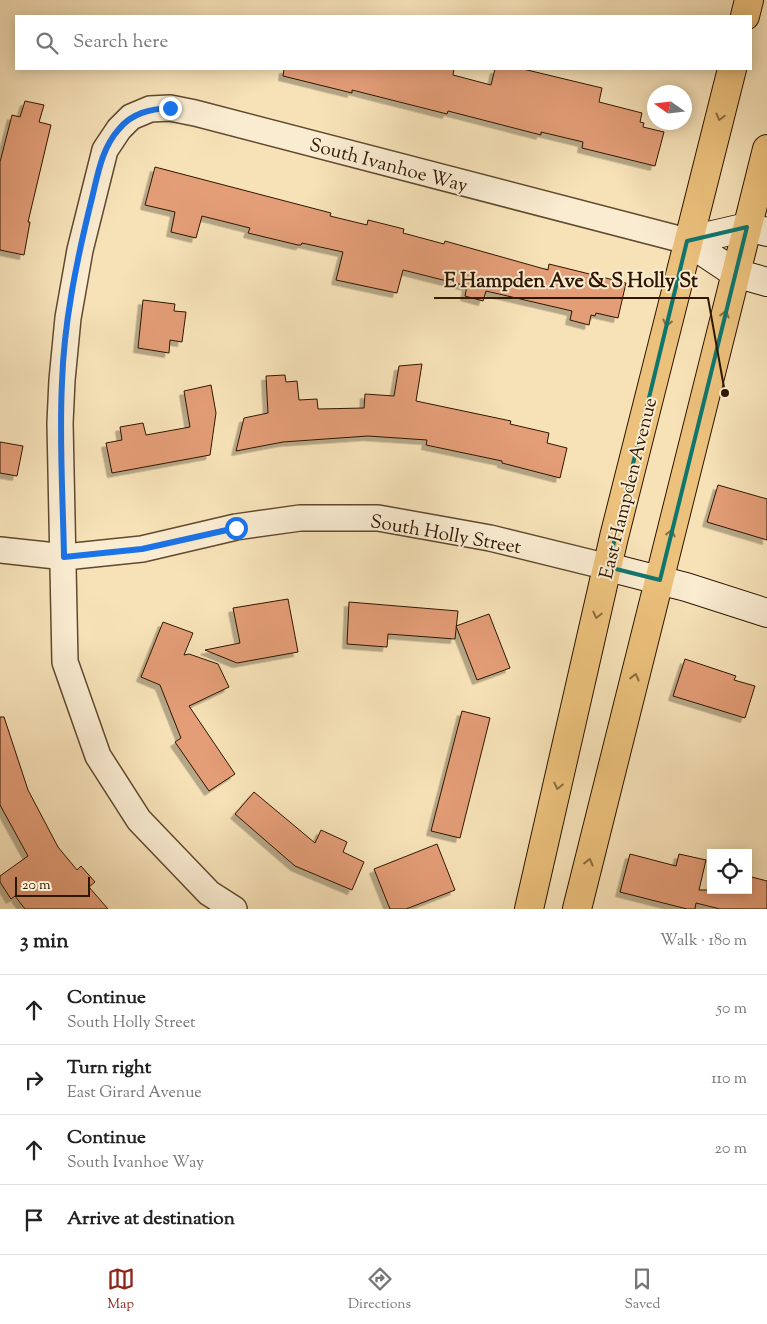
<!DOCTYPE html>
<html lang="en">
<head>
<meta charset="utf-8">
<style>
	body { margin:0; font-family:"Sorts Mill Goudy",serif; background:#f2f2f2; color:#222 }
	.controls { position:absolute; right:15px; bottom:15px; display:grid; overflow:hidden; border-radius:0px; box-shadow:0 2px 12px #0003 }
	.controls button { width:45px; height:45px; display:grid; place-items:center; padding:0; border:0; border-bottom:1px solid #e0e0e0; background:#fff; color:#222; font:25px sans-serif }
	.compass { position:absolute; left:647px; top:85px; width:45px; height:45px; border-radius:50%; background:#fff; box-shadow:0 2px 12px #0003; rotate:284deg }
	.scale { position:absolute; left:15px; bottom:12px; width:75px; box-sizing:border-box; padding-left:5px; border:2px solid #2e1600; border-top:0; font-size:14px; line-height:18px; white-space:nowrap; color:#2e1600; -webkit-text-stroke:4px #faecd1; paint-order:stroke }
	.stop { position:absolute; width:15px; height:15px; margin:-11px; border:4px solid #1a73e8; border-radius:50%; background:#fff }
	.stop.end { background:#1a73e8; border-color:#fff; box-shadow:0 1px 5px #0008 }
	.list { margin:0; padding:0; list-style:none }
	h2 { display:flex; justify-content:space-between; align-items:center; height:65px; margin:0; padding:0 20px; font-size:21px }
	h2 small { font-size:16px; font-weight:400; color:#767676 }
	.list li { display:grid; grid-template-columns:32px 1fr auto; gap:15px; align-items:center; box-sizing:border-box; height:70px; padding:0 20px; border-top:1px solid #e0e0e0 }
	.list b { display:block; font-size:19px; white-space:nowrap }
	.list p { margin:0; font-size:16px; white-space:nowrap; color:#767676 }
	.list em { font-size:16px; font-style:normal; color:#767676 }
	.icon { flex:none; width:28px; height:28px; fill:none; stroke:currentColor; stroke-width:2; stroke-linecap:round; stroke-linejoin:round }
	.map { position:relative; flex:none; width:767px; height:909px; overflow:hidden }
	.search { position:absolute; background:#fff; box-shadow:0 2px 12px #0003; left:15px; right:15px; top:15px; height:55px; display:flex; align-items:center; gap:12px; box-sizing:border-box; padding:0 18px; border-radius:0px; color:#767676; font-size:19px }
	.sheet { height:345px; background:#fff }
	nav { display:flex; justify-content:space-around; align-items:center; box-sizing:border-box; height:70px; border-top:1px solid #e0e0e0; background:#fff; font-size:14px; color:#767676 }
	nav a { display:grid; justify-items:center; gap:2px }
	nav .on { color:#8f2418 }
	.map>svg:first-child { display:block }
	.building { fill:#e39d77; stroke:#2e1600; filter:url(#shadow) }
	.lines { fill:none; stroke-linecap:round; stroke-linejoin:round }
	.street-casing { stroke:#60492e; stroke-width:28 }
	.secondary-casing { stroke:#2e1600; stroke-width:30 }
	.highway-casing { stroke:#2e1600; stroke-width:30 }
	.street { stroke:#faecd1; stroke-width:25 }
	.secondary { stroke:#faecd1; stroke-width:28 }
	.highway { stroke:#ecc17c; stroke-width:28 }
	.oneway { stroke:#8d6c3e }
	.route { stroke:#1a73e8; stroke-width:6 }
	.marked { fill:none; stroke:#0f766e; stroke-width:4; stroke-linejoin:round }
	.labels { text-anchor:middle; stroke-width:4; stroke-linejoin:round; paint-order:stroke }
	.street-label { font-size:19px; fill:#2e1600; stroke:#faecd1 }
	.leader { fill:none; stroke:#2e1600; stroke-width:2 }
	.callout-dot { fill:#2e1600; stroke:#faecd1; stroke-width:2 }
	.callout-label { font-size:20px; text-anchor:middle; font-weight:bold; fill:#2e1600; stroke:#faecd1; stroke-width:4; stroke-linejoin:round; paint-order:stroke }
</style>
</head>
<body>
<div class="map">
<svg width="767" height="909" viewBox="0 0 767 909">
	<defs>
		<filter id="shadow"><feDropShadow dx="-4.5" dy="4.5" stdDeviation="0" flood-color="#0004"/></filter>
	</defs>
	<rect width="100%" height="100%" fill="#f7e2b8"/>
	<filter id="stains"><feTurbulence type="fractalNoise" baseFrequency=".004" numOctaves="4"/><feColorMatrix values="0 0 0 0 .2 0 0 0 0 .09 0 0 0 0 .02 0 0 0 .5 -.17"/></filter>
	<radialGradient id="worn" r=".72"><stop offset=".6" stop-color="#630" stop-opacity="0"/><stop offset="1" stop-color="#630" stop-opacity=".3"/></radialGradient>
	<g class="building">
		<path d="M 284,69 L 454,69 L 453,75 L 491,85 L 495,69 L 523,69 L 602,88 L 599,102 L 642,113 L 640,122 L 644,123 L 643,127 L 664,132 L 655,166 L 582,148 L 583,142 L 541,132 L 541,135 L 448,111 L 447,114 L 352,90 L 352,93 L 283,76 Z"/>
		<path d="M 25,101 L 44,105 L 39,122 L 51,125 L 28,222 L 30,222 L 24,255 L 0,250 L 0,162 L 12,115 L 20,117 Z"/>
		<path d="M 155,167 L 331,213 L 330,216 L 367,225 L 368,220 L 404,229 L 403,233 L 444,244 L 445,241 L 548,270 L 549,264 L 626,283 L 618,318 L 596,313 L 595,316 L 591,315 L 589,325 L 570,320 L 572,311 L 486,291 L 483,301 L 465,296 L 467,286 L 403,270 L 397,293 L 336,280 L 343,252 L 302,243 L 301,245 L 298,245 L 248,233 L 250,228 L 202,216 L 196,238 L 171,232 L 175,212 L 145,205 Z"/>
		<path d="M 143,300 L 175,304 L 174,311 L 186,312 L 182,342 L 170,340 L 169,353 L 138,348 Z"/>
		<path d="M 422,364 L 416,401 L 511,421 L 510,424 L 549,433 L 547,443 L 567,448 L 560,478 L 502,463 L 502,461 L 426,445 L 427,440 L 368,436 L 283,442 L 236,451 L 244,418 L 268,413 L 266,376 L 285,375 L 286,382 L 297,381 L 299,400 L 317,399 L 318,409 L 364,408 L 365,394 L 394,396 L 399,366 Z"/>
		<path d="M 211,385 L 216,413 L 210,455 L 112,473 L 106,443 L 122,440 L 120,427 L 143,423 L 146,435 L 190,427 L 184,391 Z"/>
		<path d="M 0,442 L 23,446 L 17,476 L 0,473 Z"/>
		<path d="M 718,485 L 767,499 L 767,540 L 707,522 Z"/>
		<path d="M 288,599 L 298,652 L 237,663 L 205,650 L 240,643 L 233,608 Z"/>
		<path d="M 349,602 L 458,611 L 455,639 L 388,634 L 387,647 L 347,644 Z"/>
		<path d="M 489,614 L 510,668 L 477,680 L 456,626 Z"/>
		<path d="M 163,622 L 193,633 L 184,655 L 189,654 L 218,664 L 229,687 L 189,706 L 235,774 L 209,791 L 175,742 L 181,738 L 160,685 L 141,677 Z"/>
		<path d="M 685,659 L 736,676 L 734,680 L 755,686 L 745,718 L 673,696 Z"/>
		<path d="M 462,711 L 490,718 L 460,838 L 431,831 Z"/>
		<path d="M 0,717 L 4,717 L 28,790 L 58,847 L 77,870 L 81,866 L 95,882 L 89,887 L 108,909 L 25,909 L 15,896 L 11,899 L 0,882 L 0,876 L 28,856 L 0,805 Z"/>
		<path d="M 254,792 L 315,843 L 321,830 L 347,842 L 343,852 L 364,862 L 352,890 L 295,866 L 235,814 Z"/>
		<path d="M 437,844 L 455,890 L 406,909 L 390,909 L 374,869 Z"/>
		<path d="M 630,854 L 676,866 L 679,854 L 706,860 L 699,890 L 748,890 L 748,876 L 767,881 L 767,909 L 720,909 L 696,903 L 695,909 L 687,909 L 620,892 Z"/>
	</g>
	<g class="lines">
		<g class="street-casing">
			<g id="street">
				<path d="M 0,550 L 65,557 L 142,549 L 236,527 L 300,518 L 378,518 L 490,538 L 608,567"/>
				<path d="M 234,909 L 209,893 L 139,820 L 98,756 L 65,662 L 60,423 L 62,380 L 68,318 L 80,250 L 105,150 L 119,129 L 131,117 L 150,109 L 170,108 L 195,113 L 687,241"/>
			</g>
		</g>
		<g class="secondary-casing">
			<g id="secondary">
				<path d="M 687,241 L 735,273 L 767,282"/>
				<path d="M 687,241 L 747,227 L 767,232"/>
				<path d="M 608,567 L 686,587 L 767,613"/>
			</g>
		</g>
		<g class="highway-casing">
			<g id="highway">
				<path d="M 745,16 L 749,0"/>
				<path d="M 529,909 L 614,537 L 732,69"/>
				<path d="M 577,909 L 767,149"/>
			</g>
		</g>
		<use href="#street" class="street"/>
		<use href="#secondary" class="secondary"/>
		<use href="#highway" class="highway"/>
	</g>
	<defs><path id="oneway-chevron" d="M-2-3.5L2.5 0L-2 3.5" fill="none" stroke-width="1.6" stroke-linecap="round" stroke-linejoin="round" transform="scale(1.25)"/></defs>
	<g class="oneway">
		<use href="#oneway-chevron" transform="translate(720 117) rotate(105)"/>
		<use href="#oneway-chevron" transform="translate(725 314) rotate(-76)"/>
		<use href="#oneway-chevron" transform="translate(667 323) rotate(104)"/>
		<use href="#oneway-chevron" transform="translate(671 533) rotate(-76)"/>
		<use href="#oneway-chevron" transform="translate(597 615) rotate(103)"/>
		<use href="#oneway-chevron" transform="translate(635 677) rotate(-76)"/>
		<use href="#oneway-chevron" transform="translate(558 786) rotate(103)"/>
		<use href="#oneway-chevron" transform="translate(589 862) rotate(-76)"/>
	</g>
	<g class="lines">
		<path class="route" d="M 170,108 C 150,109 132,113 119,129 C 100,150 97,180 90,206 C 76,264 64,323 62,382 C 59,441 63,499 64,557 L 142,549 L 236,528"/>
	</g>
	<path class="marked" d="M 747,227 L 660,580 L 608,567 L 687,241 Z"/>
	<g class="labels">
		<g class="street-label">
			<text transform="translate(389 164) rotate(15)" y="7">South Ivanhoe Way</text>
			<text transform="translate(627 488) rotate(-76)" y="7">East Hampden Avenue</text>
			<text transform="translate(446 533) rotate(10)" y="7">South Holly Street</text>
		</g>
	</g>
	<path class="leader" d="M725 393L708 298H434"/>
	<circle class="callout-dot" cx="725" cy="393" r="5"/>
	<g class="callout-label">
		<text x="571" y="287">E Hampden Ave &amp; S Holly St</text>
	</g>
	<rect width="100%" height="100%" filter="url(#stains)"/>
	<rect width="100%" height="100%" fill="url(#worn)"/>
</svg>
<div class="controls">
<button><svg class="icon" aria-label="locate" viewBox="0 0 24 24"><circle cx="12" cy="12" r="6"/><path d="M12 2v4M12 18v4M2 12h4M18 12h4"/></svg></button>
</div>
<svg class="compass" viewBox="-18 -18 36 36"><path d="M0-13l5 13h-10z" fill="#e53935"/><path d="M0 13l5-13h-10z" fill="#767676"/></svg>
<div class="scale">20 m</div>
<div class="stop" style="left:236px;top:528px"></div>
<div class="stop end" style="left:170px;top:108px"></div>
<div class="search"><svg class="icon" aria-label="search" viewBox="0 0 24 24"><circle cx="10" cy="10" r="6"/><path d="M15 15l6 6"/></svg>Search here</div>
</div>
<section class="sheet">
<h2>3 min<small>Walk · 180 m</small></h2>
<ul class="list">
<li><svg class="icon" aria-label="ahead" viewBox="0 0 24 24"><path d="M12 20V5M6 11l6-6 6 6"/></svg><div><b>Continue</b><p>South Holly Street</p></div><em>50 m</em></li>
<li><svg class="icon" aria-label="right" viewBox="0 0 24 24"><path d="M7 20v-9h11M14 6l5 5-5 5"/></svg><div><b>Turn right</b><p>East Girard Avenue</p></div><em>110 m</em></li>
<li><svg class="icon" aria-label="ahead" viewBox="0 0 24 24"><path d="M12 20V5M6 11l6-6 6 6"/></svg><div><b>Continue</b><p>South Ivanhoe Way</p></div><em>20 m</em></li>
<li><svg class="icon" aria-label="arrive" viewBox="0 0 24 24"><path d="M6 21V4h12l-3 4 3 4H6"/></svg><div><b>Arrive at destination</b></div></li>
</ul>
</section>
<nav>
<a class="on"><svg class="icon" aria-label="map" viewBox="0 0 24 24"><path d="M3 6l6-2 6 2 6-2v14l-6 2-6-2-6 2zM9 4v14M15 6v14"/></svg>Map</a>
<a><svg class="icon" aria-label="directions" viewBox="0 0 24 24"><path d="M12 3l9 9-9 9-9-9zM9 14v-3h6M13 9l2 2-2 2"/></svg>Directions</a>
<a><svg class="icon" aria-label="saved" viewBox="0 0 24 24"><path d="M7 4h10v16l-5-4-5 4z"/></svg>Saved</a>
</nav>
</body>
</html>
